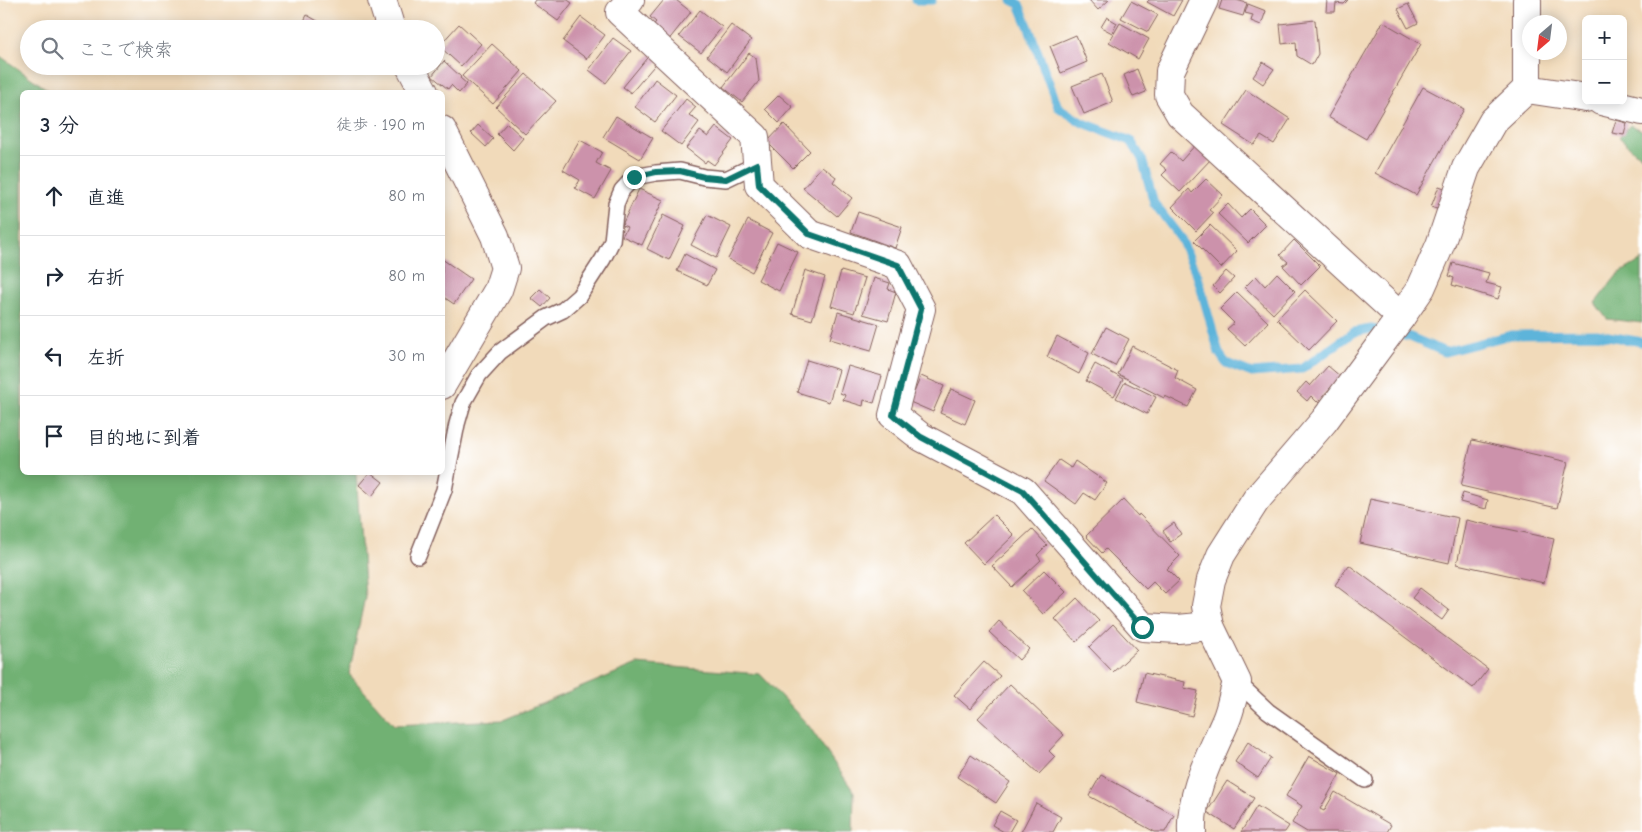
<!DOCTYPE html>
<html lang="ja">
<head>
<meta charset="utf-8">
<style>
	body { margin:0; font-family:"Comic Neue","Klee One",sans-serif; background:#f2f2f3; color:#1f2937 }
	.controls { position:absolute; right:15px; top:15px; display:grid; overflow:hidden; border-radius:8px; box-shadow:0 2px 12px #0003 }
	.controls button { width:45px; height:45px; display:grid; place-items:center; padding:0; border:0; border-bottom:1px solid #e0e1e3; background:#fff; color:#1f2937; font:25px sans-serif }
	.compass { position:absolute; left:1522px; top:15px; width:45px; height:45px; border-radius:50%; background:#fff; box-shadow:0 2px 12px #0003; rotate:208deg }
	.stop { position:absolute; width:15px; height:15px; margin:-11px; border:4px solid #0f766e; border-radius:50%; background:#fff }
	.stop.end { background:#0f766e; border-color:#fff; box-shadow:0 1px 5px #0008 }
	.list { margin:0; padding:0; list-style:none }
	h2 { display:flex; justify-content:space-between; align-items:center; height:65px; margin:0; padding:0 20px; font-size:21px }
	h2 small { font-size:16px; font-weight:400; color:#747a83 }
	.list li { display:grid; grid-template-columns:32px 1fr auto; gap:15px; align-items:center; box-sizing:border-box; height:80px; padding:0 20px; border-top:1px solid #e0e1e3 }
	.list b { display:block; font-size:19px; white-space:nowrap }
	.list em { font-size:16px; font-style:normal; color:#747a83 }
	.icon { flex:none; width:28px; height:28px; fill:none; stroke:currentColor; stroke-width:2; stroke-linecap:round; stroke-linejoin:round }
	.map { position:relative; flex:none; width:1642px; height:832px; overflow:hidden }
	.search { position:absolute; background:#fff; box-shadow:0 2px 12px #0003; left:20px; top:20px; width:425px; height:55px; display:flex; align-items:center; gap:12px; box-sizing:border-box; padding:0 18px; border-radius:28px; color:#747a83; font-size:19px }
	.panel { position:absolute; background:#fff; box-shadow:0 2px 12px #0003; left:20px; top:90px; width:425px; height:385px; border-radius:8px }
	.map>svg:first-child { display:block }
	.forest { fill:#71b173; stroke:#5e684f }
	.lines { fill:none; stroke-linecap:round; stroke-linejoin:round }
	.stream { stroke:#5db4da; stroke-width:9 }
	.building { fill:#cc92ab }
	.service-casing { stroke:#84605d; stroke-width:18 }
	.minor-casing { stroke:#84605d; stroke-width:30 }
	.service { stroke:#fff; stroke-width:15 }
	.minor { stroke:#fff; stroke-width:28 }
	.route { stroke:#0f766e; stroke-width:6 }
</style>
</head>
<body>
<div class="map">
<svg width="1642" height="832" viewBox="0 0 1642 832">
	<rect width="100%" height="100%" fill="#fff"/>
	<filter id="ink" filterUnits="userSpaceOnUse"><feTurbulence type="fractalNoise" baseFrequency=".02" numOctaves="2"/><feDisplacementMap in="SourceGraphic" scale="10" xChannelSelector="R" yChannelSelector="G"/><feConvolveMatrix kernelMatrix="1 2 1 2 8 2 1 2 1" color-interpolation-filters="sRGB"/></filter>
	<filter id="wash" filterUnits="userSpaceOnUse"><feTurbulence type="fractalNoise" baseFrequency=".0096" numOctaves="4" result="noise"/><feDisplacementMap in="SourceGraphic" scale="20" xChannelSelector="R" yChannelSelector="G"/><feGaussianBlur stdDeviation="1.12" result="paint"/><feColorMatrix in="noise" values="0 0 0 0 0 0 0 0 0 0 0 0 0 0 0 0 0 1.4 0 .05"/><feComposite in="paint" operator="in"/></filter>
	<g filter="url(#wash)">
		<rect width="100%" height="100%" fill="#f1daba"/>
		<g class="forest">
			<path d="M 0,56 L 51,92 L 22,92 L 22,472 L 356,473 L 365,597 L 349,674 L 394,725 L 503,720 L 637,664 L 760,674 L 809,726 L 854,792 L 853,832 L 0,832 Z"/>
			<path d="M 1630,125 L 1642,130 L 1642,156 L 1634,151 L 1619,137 Z"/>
			<path d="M 1642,260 L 1642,323 L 1607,319 L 1595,303 L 1618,274 Z"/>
		</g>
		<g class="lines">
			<g class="stream">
				<path d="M 916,0 L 932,0"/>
				<path d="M 1012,0 L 1019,4 L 1029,28 L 1058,107 L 1081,122 L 1131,141 L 1142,159 L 1154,203 L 1181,239 L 1197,275 L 1219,353 L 1226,363 L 1252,373 L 1302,369 L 1354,332 L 1371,329 L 1410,337 L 1445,352 L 1511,335 L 1597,334 L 1642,342"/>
			</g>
		</g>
		<g id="blocks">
			<g class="building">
				<path d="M 535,0 L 568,0 L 572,3 L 558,21 L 533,3 Z"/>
				<path d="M 664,0 L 676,0 L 691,12 L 667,42 L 650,29 L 656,22 L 650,17 Z"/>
				<path d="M 1089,0 L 1109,0 L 1098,10 Z"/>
				<path d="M 1149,0 L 1182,0 L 1173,16 L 1147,2 Z"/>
				<path d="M 1222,0 L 1236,0 L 1247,3 L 1243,16 L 1219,9 Z"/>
				<path d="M 1327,0 L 1348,0 L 1344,4 L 1336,3 L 1335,12 L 1326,12 Z"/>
				<path d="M 1131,1 L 1158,15 L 1148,32 L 1121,18 Z"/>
				<path d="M 1248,4 L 1266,11 L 1261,25 L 1251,21 L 1253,15 L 1245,13 Z"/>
				<path d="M 1408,4 L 1418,23 L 1408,28 L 1398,9 Z"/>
				<path d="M 700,10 L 722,27 L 701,53 L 679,36 Z"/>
				<path d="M 307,15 L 321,23 L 318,29 L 300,29 Z"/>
				<path d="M 581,17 L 605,35 L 587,59 L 563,41 Z"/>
				<path d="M 1107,17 L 1117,23 L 1112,33 L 1101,27 Z"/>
				<path d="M 1315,20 L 1318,54 L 1312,65 L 1297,56 L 1296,42 L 1282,44 L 1280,24 Z"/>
				<path d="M 1383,22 L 1421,44 L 1366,139 L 1328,117 Z"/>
				<path d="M 1120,23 L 1149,39 L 1138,59 L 1109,42 Z"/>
				<path d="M 459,24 L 481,44 L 461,66 L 439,46 Z"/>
				<path d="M 731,25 L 751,40 L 727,72 L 707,56 Z"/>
				<path d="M 1076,35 L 1087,62 L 1061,73 L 1050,46 Z"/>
				<path d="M 613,38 L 631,51 L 606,83 L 589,70 Z"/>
				<path d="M 492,44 L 522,71 L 493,104 L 462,76 Z"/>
				<path d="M 651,53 L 659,60 L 631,93 L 623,87 Z"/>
				<path d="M 749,53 L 756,58 L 759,81 L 742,102 L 723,87 Z"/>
				<path d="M 444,61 L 461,77 L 460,78 L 467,84 L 459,93 L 451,85 L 448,89 L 432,76 Z"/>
				<path d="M 1263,62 L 1274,69 L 1263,84 L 1253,77 Z"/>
				<path d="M 324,66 L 340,66 L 333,74 Z"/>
				<path d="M 1137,69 L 1146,92 L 1133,97 L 1124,75 Z"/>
				<path d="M 526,74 L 556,101 L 525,134 L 496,107 Z"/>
				<path d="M 1102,74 L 1113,102 L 1084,114 L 1072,86 Z"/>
				<path d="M 655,79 L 676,95 L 655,122 L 635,107 Z"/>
				<path d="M 1423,87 L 1464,109 L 1416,195 L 1375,173 Z"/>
				<path d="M 1246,90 L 1290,119 L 1274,144 L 1261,136 L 1254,145 L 1223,125 Z"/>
				<path d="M 779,95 L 793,107 L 779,123 L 765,109 Z"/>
				<path d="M 686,99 L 696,107 L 689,115 L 699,122 L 681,146 L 661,131 Z"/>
				<path d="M 616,116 L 653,138 L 640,159 L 603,137 Z"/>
				<path d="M 1616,120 L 1627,123 L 1624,135 L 1612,133 Z"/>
				<path d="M 507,123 L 523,138 L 513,150 L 497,134 Z"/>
				<path d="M 784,124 L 810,151 L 793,168 L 767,142 Z"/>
				<path d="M 478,125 L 493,139 L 486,147 L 471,133 Z"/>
				<path d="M 716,127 L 733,140 L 714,165 L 707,160 L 705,163 L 686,148 L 700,131 L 708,137 Z"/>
				<path d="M 580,140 L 602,152 L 596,163 L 611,171 L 595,199 L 575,188 L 580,180 L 563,170 Z"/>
				<path d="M 1197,143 L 1212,158 L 1180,192 L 1162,175 L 1167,170 L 1160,164 L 1171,152 L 1181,161 Z"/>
				<path d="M 822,166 L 836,177 L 833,182 L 852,198 L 837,216 L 803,188 Z"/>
				<path d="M 1206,179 L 1223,195 L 1209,210 L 1213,213 L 1196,231 L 1172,207 L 1189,189 L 1192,193 Z"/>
				<path d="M 1439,186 L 1450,190 L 1442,211 L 1431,207 Z"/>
				<path d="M 639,189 L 663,200 L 642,245 L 622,236 L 627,227 L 622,225 Z"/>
				<path d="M 1228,204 L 1241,218 L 1250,209 L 1266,225 L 1248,243 L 1218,214 Z"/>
				<path d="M 858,212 L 902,227 L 895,248 L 851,232 Z"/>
				<path d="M 663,215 L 685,226 L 669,260 L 647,249 Z"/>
				<path d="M 707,215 L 731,227 L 716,258 L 691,245 Z"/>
				<path d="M 748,220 L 772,233 L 752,272 L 728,259 Z"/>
				<path d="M 1210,225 L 1237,251 L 1221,268 L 1194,241 Z"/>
				<path d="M 1294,240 L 1320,266 L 1301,285 L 1283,266 L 1288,262 L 1280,255 Z"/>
				<path d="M 777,242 L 798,252 L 779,291 L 758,280 Z"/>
				<path d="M 685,254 L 715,270 L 707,285 L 677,271 Z"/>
				<path d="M 442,259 L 471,279 L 454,304 L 442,296 Z"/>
				<path d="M 1453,263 L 1489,273 L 1486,283 L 1502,287 L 1498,299 L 1452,285 L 1454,278 L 1449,276 Z"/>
				<path d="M 805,270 L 825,277 L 812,320 L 792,314 Z"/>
				<path d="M 841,271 L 865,278 L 854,313 L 831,306 Z"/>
				<path d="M 1226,271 L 1234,278 L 1220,293 L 1213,286 Z"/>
				<path d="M 1277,273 L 1295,291 L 1273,314 L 1245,287 L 1256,276 L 1265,286 Z"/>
				<path d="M 874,278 L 890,283 L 888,289 L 896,292 L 888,321 L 863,314 Z"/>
				<path d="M 540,289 L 550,298 L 542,307 L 531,298 Z"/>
				<path d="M 1305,290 L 1337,321 L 1309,350 L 1277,319 Z"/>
				<path d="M 1237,292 L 1268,322 L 1245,346 L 1227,329 L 1234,323 L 1220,309 Z"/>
				<path d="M 838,312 L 879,324 L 871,351 L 830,339 Z"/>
				<path d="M 1106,327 L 1129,339 L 1115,366 L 1092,354 Z"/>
				<path d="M 1057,336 L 1089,353 L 1079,374 L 1047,357 Z"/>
				<path d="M 1132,346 L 1178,370 L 1175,378 L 1197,390 L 1188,407 L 1165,396 L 1164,398 L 1118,374 Z"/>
				<path d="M 807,360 L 839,370 L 829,402 L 797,392 Z"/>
				<path d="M 1095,364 L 1123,379 L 1114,396 L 1086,381 Z"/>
				<path d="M 848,366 L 882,376 L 874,403 L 864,400 L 863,406 L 843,400 L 845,395 L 840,393 Z"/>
				<path d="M 1328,366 L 1341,377 L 1317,402 L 1311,396 L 1307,401 L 1297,392 L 1306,382 L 1310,386 Z"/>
				<path d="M 921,376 L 944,386 L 933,412 L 910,402 Z"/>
				<path d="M 1125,382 L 1156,397 L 1147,414 L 1116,398 Z"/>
				<path d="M 951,389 L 975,400 L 965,424 L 940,413 Z"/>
				<path d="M 1472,440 L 1568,462 L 1557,508 L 1461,486 Z"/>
				<path d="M 1059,460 L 1071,468 L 1075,461 L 1107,483 L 1095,500 L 1084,493 L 1076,504 L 1044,481 Z"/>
				<path d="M 370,472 L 383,482 L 372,496 L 359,485 Z"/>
				<path d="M 1463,493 L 1488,500 L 1486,509 L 1460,502 Z"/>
				<path d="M 1370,499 L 1458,518 L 1449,563 L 1360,543 Z"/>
				<path d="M 1123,500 L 1138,516 L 1139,514 L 1180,556 L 1167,569 L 1179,581 L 1165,594 L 1153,582 L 1146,589 L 1106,549 L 1102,553 L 1086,536 Z"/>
				<path d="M 994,515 L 1014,535 L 984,564 L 964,543 Z"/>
				<path d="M 1466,520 L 1554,539 L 1544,583 L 1457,564 Z"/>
				<path d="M 1174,523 L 1181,534 L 1170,542 L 1163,531 Z"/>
				<path d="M 1032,529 L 1047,545 L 1037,555 L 1041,560 L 1012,587 L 992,566 Z"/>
				<path d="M 1349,565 L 1488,669 L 1473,688 L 1335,585 Z"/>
				<path d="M 1044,570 L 1066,592 L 1043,614 L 1022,591 Z"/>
				<path d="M 1420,588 L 1449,610 L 1442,620 L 1412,598 Z"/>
				<path d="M 1077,598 L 1099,621 L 1076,642 L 1055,619 Z"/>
				<path d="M 999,621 L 1029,649 L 1019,660 L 989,632 Z"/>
				<path d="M 1113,624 L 1137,650 L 1113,672 L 1089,647 Z"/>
				<path d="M 984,662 L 1000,676 L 970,709 L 954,695 Z"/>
				<path d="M 1144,673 L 1185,682 L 1184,688 L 1198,691 L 1192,716 L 1137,702 Z"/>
				<path d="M 1010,684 L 1064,735 L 1049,751 L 1055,757 L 1039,774 L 978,718 Z"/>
				<path d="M 1248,742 L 1271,758 L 1258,778 L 1235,762 Z"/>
				<path d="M 971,755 L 1010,782 L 996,803 L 957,777 Z"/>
				<path d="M 1309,756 L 1340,774 L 1320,809 L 1324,811 L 1335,792 L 1391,825 L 1387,832 L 1307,832 L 1292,823 L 1302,806 L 1286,796 Z"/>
				<path d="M 1101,775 L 1174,815 L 1165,832 L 1155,832 L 1089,796 Z"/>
				<path d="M 1227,781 L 1254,798 L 1234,829 L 1207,812 Z"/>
				<path d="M 1036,803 L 1061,817 L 1053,832 L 1021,832 Z"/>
				<path d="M 1257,806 L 1289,826 L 1285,832 L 1241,832 Z"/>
				<path d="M 1000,811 L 1016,820 L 1009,832 L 1004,832 L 992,825 Z"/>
			</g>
		</g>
	</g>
	<g filter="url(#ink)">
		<use href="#blocks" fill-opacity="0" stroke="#84605d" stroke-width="1"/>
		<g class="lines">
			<g class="service-casing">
				<g id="service">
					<path d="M 418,556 L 444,490 L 457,424 L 463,403 L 479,375 L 500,352 L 546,318 L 563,310 L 579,296 L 603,259 L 612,241 L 616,204 L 622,190 L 634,177 L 656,173 L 680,171 L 704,177 L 726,179 L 757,164"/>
					<path d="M 1237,682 L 1268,711 L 1365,780"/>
				</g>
			</g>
			<g class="minor-casing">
				<g id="minor">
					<path d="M 382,0 L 391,29"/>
					<path d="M 630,0 L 620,12 L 755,137 L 759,185 L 809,234 L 898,265 L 921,309 L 893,415 L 921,437 L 1023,491 L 1143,627 L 1178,629 L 1210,626"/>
					<path d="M 1204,0 L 1170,71 L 1169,95 L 1180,114 L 1401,317"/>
					<path d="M 410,66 L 424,92"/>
					<path d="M 1527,89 L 1586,98"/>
					<path d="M 1601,101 L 1642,111"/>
					<path d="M 442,130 L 495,236 L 505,268 L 498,290 L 442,385"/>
					<path d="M 1192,832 C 1190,792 1211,755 1226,720 C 1231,708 1233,695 1237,682 L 1210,626 L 1206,606 L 1211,580 L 1221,555 L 1256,500 L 1324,421 L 1401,317 L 1421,288 L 1440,245 L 1466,168 L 1493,121 L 1527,89 L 1527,0"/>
				</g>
			</g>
			<use href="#service" class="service"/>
			<use href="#minor" class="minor"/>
		</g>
	</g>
	<g class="lines" filter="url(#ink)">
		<path class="route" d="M 634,177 L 656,172 L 680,171 L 704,177 L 726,179 L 757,164 L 759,185 L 809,234 L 898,265 L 921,309 L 893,415 L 921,437 L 1023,491 L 1142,627"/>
	</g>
</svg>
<div class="controls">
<button>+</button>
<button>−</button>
</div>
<svg class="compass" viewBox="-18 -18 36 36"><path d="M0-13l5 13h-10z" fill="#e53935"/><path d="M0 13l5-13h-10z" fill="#747a83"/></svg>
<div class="stop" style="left:1142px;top:627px"></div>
<div class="stop end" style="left:634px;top:177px"></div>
<div class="search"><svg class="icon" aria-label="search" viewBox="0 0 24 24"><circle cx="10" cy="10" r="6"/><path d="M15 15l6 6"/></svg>ここで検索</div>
<section class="panel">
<h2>3 分<small>徒歩 · 190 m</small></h2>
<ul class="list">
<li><svg class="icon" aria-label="ahead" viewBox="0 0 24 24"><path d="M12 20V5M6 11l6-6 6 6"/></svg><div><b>直進</b></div><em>80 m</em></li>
<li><svg class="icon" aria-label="right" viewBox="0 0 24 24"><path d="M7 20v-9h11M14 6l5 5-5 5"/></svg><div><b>右折</b></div><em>80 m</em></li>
<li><svg class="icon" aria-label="left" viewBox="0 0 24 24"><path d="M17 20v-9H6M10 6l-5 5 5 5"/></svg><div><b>左折</b></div><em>30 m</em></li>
<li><svg class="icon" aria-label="arrive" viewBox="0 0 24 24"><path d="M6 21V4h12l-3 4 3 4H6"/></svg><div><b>目的地に到着</b></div></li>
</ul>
</section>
</div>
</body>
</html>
